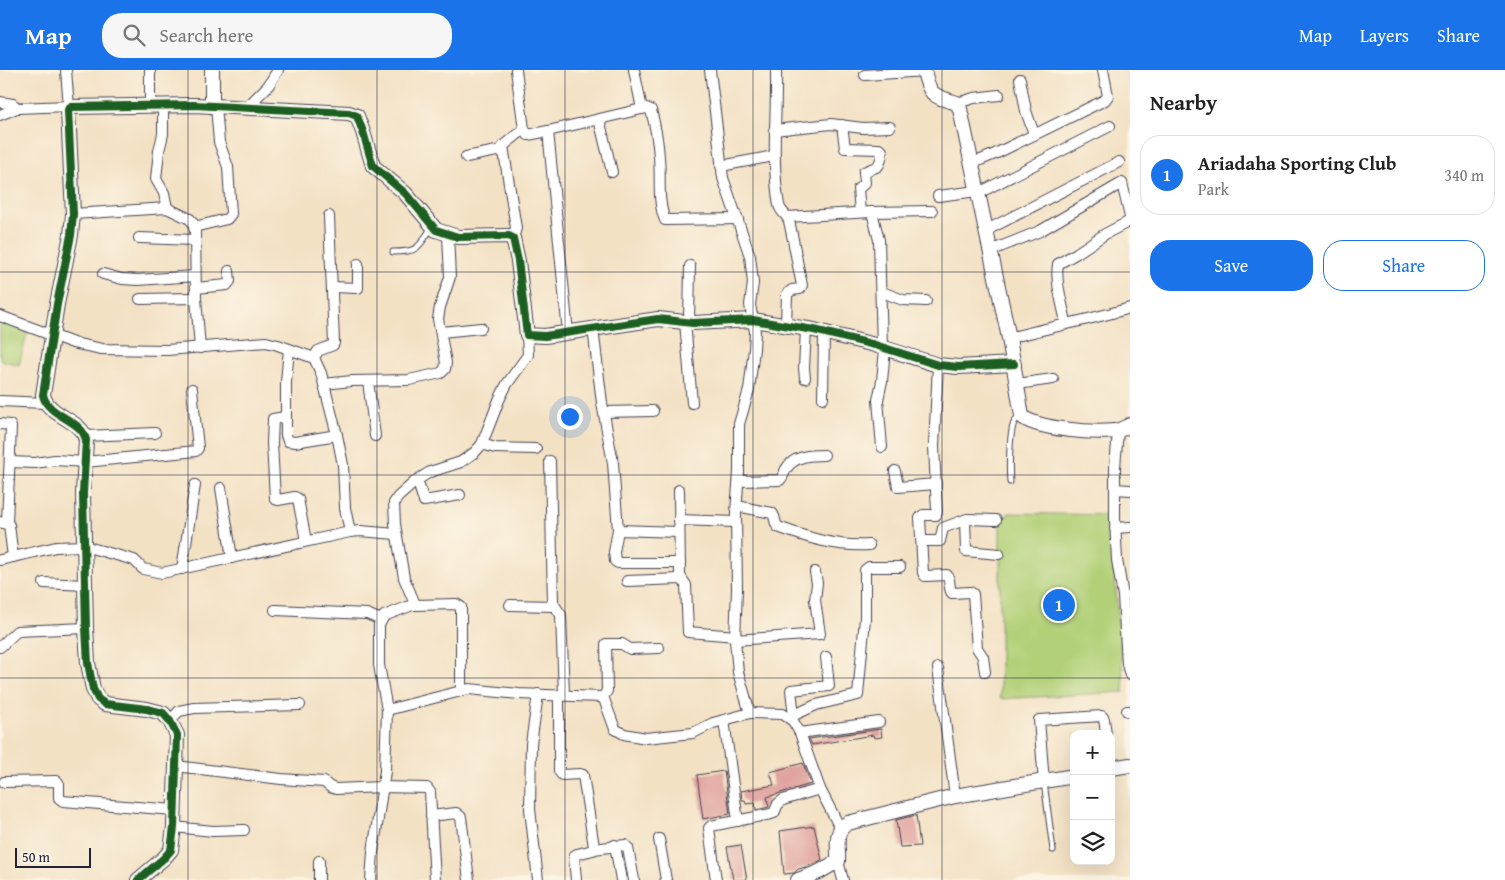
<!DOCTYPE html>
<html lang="en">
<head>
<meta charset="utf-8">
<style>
	body { margin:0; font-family:"Gentium Book Plus",serif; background:#f6f6f6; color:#222 }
	.controls { position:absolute; right:15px; bottom:15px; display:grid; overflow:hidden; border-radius:10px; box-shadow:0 5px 20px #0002 }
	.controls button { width:45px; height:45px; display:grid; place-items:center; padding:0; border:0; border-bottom:1px solid #e0e0e0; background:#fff; color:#222; font:25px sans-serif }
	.scale { position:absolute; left:15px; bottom:12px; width:76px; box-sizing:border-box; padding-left:5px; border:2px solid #22223b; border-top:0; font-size:14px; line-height:18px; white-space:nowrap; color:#22223b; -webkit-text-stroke:4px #fcf5e5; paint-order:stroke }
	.you { position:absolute; left:569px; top:346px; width:18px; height:18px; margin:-12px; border:4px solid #fff; border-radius:50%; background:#1a73e8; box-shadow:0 0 0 8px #1a73e833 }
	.badge { display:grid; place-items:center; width:32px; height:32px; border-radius:50%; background:#1a73e8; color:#fff; font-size:16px; font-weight:700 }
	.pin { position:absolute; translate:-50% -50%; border:2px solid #fff; box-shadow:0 1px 5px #0006 }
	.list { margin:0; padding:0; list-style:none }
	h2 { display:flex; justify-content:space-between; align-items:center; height:65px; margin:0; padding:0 20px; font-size:21px }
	h2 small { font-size:16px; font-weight:400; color:#767676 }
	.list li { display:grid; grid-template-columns:32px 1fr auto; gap:15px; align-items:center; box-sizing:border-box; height:80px; margin:0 10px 10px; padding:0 10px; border:1px solid #e0e0e0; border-radius:20px }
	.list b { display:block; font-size:19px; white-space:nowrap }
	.list p { margin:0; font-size:16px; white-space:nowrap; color:#767676 }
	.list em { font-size:16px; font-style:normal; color:#767676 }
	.actions { display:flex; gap:10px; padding:15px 20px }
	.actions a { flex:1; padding:11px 0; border:1px solid #1a73e8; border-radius:20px; text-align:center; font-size:18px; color:#1a73e8 }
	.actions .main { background:#1a73e8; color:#fff }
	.icon { flex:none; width:28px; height:28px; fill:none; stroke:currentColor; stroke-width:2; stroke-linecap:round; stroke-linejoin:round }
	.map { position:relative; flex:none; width:1130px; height:810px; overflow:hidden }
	header { display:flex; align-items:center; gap:30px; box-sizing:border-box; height:70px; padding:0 25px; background:#1a73e8; color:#fff }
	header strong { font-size:24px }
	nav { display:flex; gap:28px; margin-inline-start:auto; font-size:18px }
	.search { width:350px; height:45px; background:#f6f6f6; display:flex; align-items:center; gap:12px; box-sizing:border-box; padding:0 18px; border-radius:20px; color:#767676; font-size:19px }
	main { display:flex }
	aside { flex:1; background:#fff }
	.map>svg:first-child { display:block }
	.green { fill:#b1d077; stroke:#6a7959 }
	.building { fill:#dfa09b }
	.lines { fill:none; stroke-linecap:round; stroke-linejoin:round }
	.lane-casing { stroke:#413f50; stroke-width:7 }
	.street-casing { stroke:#413f50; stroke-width:12 }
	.secondary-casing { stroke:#413f50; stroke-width:16 }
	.lane { stroke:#fff; stroke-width:5 }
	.street { stroke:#fff; stroke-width:10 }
	.secondary { stroke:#fff; stroke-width:14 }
	.cycleway-casing { stroke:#fcf5e5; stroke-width:11 }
	.cycleway { stroke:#1b5e20; stroke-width:8 }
	.grid { fill:none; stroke:#22223b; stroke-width:1; stroke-opacity:0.55 }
</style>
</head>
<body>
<header>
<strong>Map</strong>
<div class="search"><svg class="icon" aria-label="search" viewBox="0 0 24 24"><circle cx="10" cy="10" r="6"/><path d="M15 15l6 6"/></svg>Search here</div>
<nav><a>Map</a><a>Layers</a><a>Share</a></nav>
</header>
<main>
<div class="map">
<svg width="1130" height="810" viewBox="0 0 1130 810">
	<rect width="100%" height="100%" fill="#fcf5e5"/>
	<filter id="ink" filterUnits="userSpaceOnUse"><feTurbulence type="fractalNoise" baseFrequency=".02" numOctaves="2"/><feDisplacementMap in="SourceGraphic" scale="10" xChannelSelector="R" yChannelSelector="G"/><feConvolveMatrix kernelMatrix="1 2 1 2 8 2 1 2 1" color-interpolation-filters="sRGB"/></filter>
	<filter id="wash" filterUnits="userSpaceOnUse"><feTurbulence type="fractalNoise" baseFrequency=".0096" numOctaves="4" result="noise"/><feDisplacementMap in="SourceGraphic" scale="20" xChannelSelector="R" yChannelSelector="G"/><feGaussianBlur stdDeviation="1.12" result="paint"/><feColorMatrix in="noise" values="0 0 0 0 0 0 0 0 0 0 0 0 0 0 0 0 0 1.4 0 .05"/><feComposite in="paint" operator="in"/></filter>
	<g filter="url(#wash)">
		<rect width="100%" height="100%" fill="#f3e1c4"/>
		<g class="green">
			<path d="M 0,249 L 28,260 L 19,295 L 0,290 Z"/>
			<path d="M 1008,443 L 1104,445 L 1104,448 L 1110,448 L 1124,622 L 1000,629 L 1000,446 L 1008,446 Z"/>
		</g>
		<g id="blocks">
			<g class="building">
				<path d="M 881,659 L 882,667 L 874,668 L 873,665 L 812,675 L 809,669 Z"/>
				<path d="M 803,693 L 811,714 L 767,727 L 769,737 L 756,740 L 755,733 L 746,734 L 745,730 L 742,730 L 741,721 L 774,715 L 770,702 Z"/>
				<path d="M 724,701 L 730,744 L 703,749 L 697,705 Z"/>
				<path d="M 916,745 L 920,776 L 900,777 L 896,750 Z"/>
				<path d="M 814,756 L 822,790 L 806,797 L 798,799 L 794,803 L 784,804 L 780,761 Z"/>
				<path d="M 741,775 L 747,810 L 733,810 L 727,777 Z"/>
			</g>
		</g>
	</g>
	<g filter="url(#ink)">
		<use href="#blocks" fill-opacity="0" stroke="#413f50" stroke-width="1"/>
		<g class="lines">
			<g class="lane-casing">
				<g id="lane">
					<path d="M 393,182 C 419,182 418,178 432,157"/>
					<path d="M 1010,412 C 1009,400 1009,360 1015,351 C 1017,349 1019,348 1022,347"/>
					<path d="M 1044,712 L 1053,780"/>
				</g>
			</g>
			<g class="street-casing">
				<g id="street">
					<path d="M 66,0 L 69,38"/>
					<path d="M 634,0 L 642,39"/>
					<path d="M 710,0 L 723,108 L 750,186 L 753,213 L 750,235 L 755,262 L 754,279 L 749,320 L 739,354 L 739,402 L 736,442 L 737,519 L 735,570 L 738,602 L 750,643 L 783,644 L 793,651 L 800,663 L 820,719 L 840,758"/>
					<path d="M 776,0 C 777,45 771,90 779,135 C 780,142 787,144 789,151 C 794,172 797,193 802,215 L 800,219 L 792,220 L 787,224 L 786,255"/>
					<path d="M 865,5 L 925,1"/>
					<path d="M 1020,9 L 1026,41 L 1034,64"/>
					<path d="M 0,32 L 13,34 L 17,38"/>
					<path d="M 957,33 L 974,28 L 999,25"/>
					<path d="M 150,36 L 150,0"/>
					<path d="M 163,36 L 163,64 L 159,81 L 156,109 L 164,123 L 167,138"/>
					<path d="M 246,38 L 268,16 L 278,0"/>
					<path d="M 0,45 L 17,38 L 69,36"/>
					<path d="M 599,49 L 612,102"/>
					<path d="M 842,55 L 845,78 L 879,79 L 882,81 C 880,101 877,95 864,102 L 865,113 L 858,119 L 860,142"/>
					<path d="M 524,59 L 528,65 L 548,61 L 568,263"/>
					<path d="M 774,60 L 831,54 L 863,58 L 890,57"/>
					<path d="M 548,61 L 646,38 L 651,40 C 655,55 658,71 659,87 C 661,107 657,131 665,150 L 738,149"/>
					<path d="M 466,87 L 502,80"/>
					<path d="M 971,94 L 995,84 L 1105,30 L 1108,26 L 1103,0"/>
					<path d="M 721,96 L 774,86"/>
					<path d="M 977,124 L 1110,56"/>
					<path d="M 938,126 L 977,121"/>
					<path d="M 872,142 L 932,141"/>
					<path d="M 73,144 L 167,138 L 190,149 L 193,153 L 195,161 L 196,228 L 200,278"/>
					<path d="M 787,147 L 872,142 L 879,170 L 882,278"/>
					<path d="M 194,157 L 227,149 L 231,144 L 228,97 L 219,72 L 216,36"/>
					<path d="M 985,161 L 1119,92"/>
					<path d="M 139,168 L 195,170"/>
					<path d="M 513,168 L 516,158 L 503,76 L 524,59 L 516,0"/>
					<path d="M 990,181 L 1040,161 L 1122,113 L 1130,147"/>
					<path d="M 103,204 L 122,209 L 138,210 L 195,206"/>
					<path d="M 332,217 L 358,218 L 358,194"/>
					<path d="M 196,218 L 227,215 L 230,211 L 229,201"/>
					<path d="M 882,222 L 903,230 L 926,231"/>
					<path d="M 140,229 L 196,228"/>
					<path d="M 0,246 L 73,273 L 102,279 L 167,280 L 266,272 L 278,275 L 314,288 L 321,303 L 337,365 L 343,395 L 345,438 L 350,462"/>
					<path d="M 685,252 L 692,333"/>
					<path d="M 689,253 L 690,196"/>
					<path d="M 1066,253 C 1063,235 1055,213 1058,194 L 1077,183 L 1105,164 L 1130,151"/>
					<path d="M 593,258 L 602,333 L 613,393 L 618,460 L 614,482 L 615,491 L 618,493 L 680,493"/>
					<path d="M 441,262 L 481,258"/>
					<path d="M 1009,268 C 1049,257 1090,250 1130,238"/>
					<path d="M 289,279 L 286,312 L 286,365 L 288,371 L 295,372 L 337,365"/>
					<path d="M 314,288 L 318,281 L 333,275 L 334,273 L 329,146"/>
					<path d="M 938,295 L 934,376 L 937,442 L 936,445 L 923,445 L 920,448 L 923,503 L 925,506 L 947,505 C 951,510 948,518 952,523 L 970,522 L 973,524 L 977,578 L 983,587 L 985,602"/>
					<path d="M 805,308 L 804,298 L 806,259"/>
					<path d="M 368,311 L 375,366"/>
					<path d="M 324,314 L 352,311 L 409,310 L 441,303 L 445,299 L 446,293 L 438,249 L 440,237 L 450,207 L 448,165"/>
					<path d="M 1017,314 L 1053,309"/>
					<path d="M 823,328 L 824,262"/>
					<path d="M 0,331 L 45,333"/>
					<path d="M 604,342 L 653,341"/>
					<path d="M 285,347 L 273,349 L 272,373 L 275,429 L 278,430 L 295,427 L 298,429 L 306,471"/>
					<path d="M 0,354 L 10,355 L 11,357 L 7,453"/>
					<path d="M 1118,361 L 1115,397 L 1115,450 L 1117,490 L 1123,526 L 1127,594 L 1130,605"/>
					<path d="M 85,366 L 155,363"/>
					<path d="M 482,374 L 495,378 L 536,379"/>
					<path d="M 882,377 L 878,330 L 882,311 L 885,279"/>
					<path d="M 550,391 L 553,533 L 561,545 L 564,625"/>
					<path d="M 10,392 L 35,393 L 55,390 L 85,392 L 196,381 L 198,378 L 192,319"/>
					<path d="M 895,401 L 898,417 L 936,414"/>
					<path d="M 417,410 L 424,431 L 460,425"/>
					<path d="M 739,411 L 780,410 C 783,407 784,403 786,399 C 794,386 810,385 824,385"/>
					<path d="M 221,418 L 232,488"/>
					<path d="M 1115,419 L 1130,420"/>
					<path d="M 679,420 L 680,506 L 686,515 L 688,562 L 736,566"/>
					<path d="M 737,436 L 772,443 C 776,447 774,453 778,457 C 808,468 837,477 869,475"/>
					<path d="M 679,450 L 736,452"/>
					<path d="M 965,450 L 966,481 L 999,484"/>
					<path d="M 0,452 L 9,455 L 13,487"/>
					<path d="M 1115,458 L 1130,457"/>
					<path d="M 618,460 L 679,462"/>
					<path d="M 922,471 L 940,471 L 943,458 L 967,449 L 996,450"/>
					<path d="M 0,490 L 56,477 L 84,476 L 134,490 L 143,499 L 162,503 L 350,462 L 360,461 L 396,464"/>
					<path d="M 182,499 L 195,415"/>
					<path d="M 627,511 L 681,509"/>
					<path d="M 44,513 L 85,515"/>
					<path d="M 414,535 L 456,534 L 461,537 L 461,621"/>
					<path d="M 510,535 L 554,536"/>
					<path d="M 275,540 L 367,544 L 381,550"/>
					<path d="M 735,570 L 820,564 L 815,530 L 817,513 L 815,502"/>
					<path d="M 0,577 L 17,561 L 86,558"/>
					<path d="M 938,598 L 955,726"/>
					<path d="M 538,624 L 531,674 L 530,739 L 538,810"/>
					<path d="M 559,625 L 559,701 L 562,705 L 580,704 L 583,705 L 594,777 L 593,780 L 577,784 L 574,786 L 576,810"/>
					<path d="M 603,627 L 607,621 L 606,574 L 622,574 L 630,579 L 659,578"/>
					<path d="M 387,640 L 469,619 L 519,624 L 601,627 L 604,629 L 615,659 L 624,664 L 646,668 L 693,663 L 713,653 L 750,643"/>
					<path d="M 1127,641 L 1130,641"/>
					<path d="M 794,646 L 791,620 L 829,616 L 826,587"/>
					<path d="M 790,647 L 816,635 L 858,625 L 865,548 L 865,500 L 869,497 L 900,497"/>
					<path d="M 724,650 L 738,751"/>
					<path d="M 170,651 L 179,641 L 194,638 L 300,635"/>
					<path d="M 800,663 L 879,652"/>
					<path d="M 176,696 L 281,709 L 324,712 L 330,717 L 336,719 L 382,717 L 427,718 L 430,722 L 435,810"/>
					<path d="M 4,712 L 57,711 L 59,714 L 59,728 L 63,731 L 174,740"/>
					<path d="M 1044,712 L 1039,650 L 1102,646 L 1104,649 L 1106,664"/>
					<path d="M 431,746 L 456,743 L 461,747 L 469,810"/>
					<path d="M 174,757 L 213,761 L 244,760"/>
					<path d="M 659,769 L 666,810"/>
					<path d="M 615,775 L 621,810"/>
					<path d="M 594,779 L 625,775 L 628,778 L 634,810"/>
					<path d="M 838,791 L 843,810"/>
					<path d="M 319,810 L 319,791"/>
					<path d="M 371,810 L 373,782 L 385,701 L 387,640 L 379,595 L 379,555 L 384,546 L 415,534 L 404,508 L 395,454 L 394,433 L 398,427 L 417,410 L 430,402 L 461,392 L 475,382 L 482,374 L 499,330 L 507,314 L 528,285 L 527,265"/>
					<path d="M 716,810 L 709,758 L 711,756 L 771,744 L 774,743 L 778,734 L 783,730 L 820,719"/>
				</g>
			</g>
			<g class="secondary-casing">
				<g id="secondary">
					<path d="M 924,0 C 929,26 933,26 957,33 L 960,39 L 1009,268 L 1022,346 C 1033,359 1103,365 1119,360 C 1123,359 1126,357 1130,355"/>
					<path d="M 212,36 L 212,0"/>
					<path d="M 1111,698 L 1130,695"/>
					<path d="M 138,810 L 164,788 L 171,780 L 174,757 L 177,665 L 170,651 L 163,643 L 147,639 L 105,634 L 98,629 L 93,619 L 88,593 L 86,558 L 83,423 L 86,370 C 82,349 48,347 43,325 L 57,234 L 71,165 L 73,144 L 68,40 L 70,37 L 194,35 L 349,43 L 357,46 L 363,62 L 373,96 L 405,123 L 436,160 L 458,167 L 509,166 L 513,168 L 518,191 L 527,265 L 545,266 L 658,249 L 693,253 L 753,250 L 814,260 L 875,275 L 938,295 L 958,297 L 1014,294"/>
					<path d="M 798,810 L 819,802 L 838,791 C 839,776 833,761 848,753 L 955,726 L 1074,706"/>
				</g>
			</g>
			<use href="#lane" class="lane"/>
			<use href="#street" class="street"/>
			<use href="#secondary" class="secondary"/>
			<g class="cycleway-casing">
				<path id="cycleway" d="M 138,810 L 164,788 L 171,780 L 174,757 L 177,665 L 170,651 L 163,643 L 147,639 L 105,634 L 98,629 L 93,619 L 88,593 L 86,558 L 83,423 L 86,370 C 82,349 48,347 43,325 L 57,234 L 71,165 L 73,144 L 68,40 L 70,37 L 194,35 L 349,43 L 357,46 L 363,62 L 373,96 L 405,123 L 436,160 L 458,167 L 509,166 L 513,168 L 518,191 L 527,265 L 545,266 L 658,249 L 693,253 L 753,250 L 814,260 L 875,275 L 938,295 L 958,297 L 1014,294"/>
			</g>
			<use href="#cycleway" class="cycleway"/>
		</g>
	</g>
	<path class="grid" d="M 188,0 L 188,810M 377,0 L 377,810M 565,0 L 565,810M 753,0 L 753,810M 942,0 L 942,810M 0,202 L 1130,202M 0,405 L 1130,405M 0,608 L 1130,608"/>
</svg>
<div class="controls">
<button>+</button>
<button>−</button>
<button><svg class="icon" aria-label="layers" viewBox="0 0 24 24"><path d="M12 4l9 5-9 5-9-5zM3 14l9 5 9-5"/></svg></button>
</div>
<div class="scale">50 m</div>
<div class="you"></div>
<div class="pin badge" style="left:1059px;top:535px">1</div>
</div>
<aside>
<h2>Nearby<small></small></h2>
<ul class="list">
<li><span class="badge">1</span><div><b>Ariadaha Sporting Club</b><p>Park</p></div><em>340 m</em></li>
</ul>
<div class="actions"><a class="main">Save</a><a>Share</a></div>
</aside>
</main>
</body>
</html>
